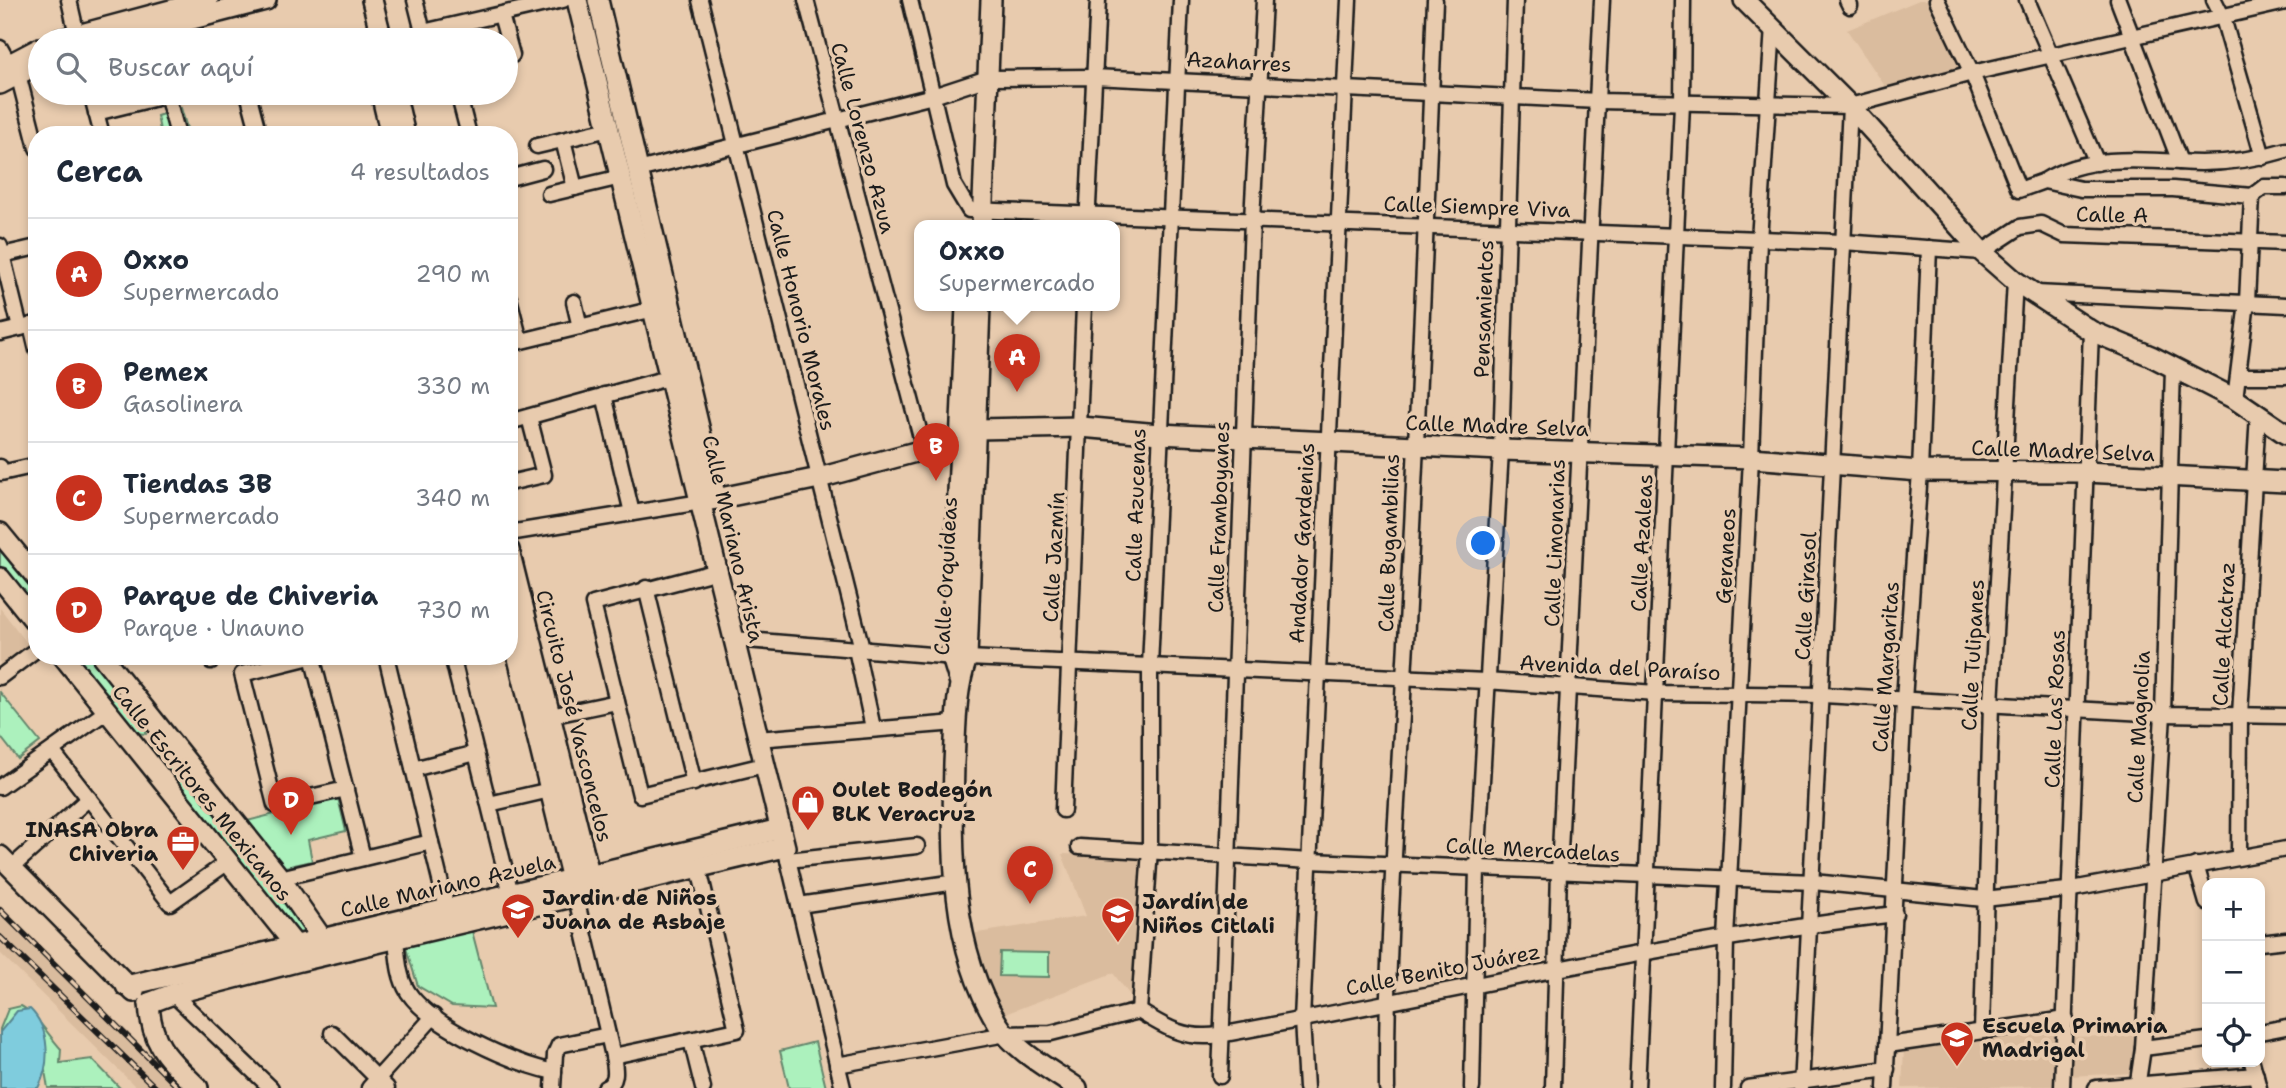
<!DOCTYPE html>
<html lang="es">
<head>
<meta charset="utf-8">
<style>
	body { margin:0; font-family:"Shantell Sans",sans-serif; background:#f6f6f7; color:#1f2937 }
	.controls { position:absolute; right:21px; bottom:21px; display:grid; overflow:hidden; border-radius:14px; box-shadow:0 4px 10px #0003 }
	.controls button { width:63px; height:63px; display:grid; place-items:center; padding:0; border:0; border-bottom:2px solid #e0e1e3; background:#fff; color:#1f2937; font:35px sans-serif }
	.you { position:absolute; left:1484px; top:544px; width:24px; height:24px; margin:-18px; border:5px solid #fff; border-radius:50%; background:#1a73e8; box-shadow:0 0 0 10px #1a73e833 }
	.badge { display:grid; place-items:center; width:46px; height:46px; border-radius:50%; background:#c8321e; color:#fff; font-size:23px; font-weight:700 }
	.pin { position:absolute; translate:-50% -58px; filter:drop-shadow(0 2px 4px #0008) }
	.pin::after { content:''; position:absolute; top:37px; width:24px; height:21px; background:inherit; clip-path:polygon(0 0,100% 0,50% 100%) }
	.popup { position:absolute; left:914px; top:220px; width:206px; height:91px; box-sizing:border-box; display:grid; place-content:center; border-radius:14px; background:#fff; filter:drop-shadow(0 2px 5px #0005); font-size:23px; white-space:nowrap; color:#747a83 }
	.popup b { font-size:26px; color:#1f2937 }
	.popup::after { content:''; position:absolute; left:50%; top:100%; margin-left:-14px; border:14px solid transparent; border-top-color:#fff }
	.list { margin:0; padding:0; list-style:none }
	h2 { display:flex; justify-content:space-between; align-items:center; height:91px; margin:0; padding:0 28px; font-size:30px }
	h2 small { font-size:23px; font-weight:400; color:#747a83 }
	.list li { display:grid; grid-template-columns:46px 1fr auto; gap:21px; align-items:center; box-sizing:border-box; height:112px; padding:0 28px; border-top:2px solid #e0e1e3 }
	.list b { display:block; font-size:26px; white-space:nowrap }
	.list p { margin:0; font-size:23px; white-space:nowrap; color:#747a83 }
	.list em { font-size:23px; font-style:normal; color:#747a83 }
	.icon { flex:none; width:38px; height:38px; fill:none; stroke:currentColor; stroke-width:2; stroke-linecap:round; stroke-linejoin:round }
	.map { position:relative; flex:none; width:2286px; height:1088px; overflow:hidden }
	.search { position:absolute; background:#fff; box-shadow:0 4px 10px #0003; left:28px; top:28px; width:490px; height:77px; display:flex; align-items:center; gap:18px; box-sizing:border-box; padding:0 24px; border-radius:38px; color:#747a83; font-size:26px }
	.panel { position:absolute; background:#fff; box-shadow:0 4px 10px #0003; left:28px; top:126px; width:490px; height:539px; border-radius:28px }
	.map>svg:first-child { display:block }
	.built { fill:#dabc9e }
	.green { fill:#acf1bd; stroke:#64866c; stroke-width:2 }
	.water { fill:#7fccdd; stroke:#578690; stroke-width:2 }
	.lines { fill:none; stroke-linecap:round; stroke-linejoin:round }
	.street-casing { stroke:#1c1c1c; stroke-width:19 }
	.secondary-casing { stroke:#1c1c1c; stroke-width:24 }
	.street { stroke:#e8cbae; stroke-width:14 }
	.secondary { stroke:#e8cbae; stroke-width:19 }
	.rail-casing { stroke:#1c1c1c; stroke-width:6 }
	.rail { stroke:#e8cbae; stroke-width:3.5; stroke-dasharray:10; stroke-linecap:butt }
	.labels { text-anchor:middle; stroke-width:7; stroke-linejoin:round; paint-order:stroke }
	.street-label { font-size:21px; fill:#1c1c1c; stroke:#e8cbae }
	.poi-label { font-size:21px; font-weight:bold; fill:#1c1c1c; stroke:#e8cbae; text-anchor:start }
</style>
</head>
<body>
<div class="map">
<svg width="2286" height="1088" viewBox="0 0 2286 1088">
	<rect width="100%" height="100%" fill="#e8cbae"/>
	<filter id="ink" filterUnits="userSpaceOnUse"><feTurbulence type="fractalNoise" baseFrequency=".0143" numOctaves="2"/><feDisplacementMap in="SourceGraphic" scale="14" xChannelSelector="R" yChannelSelector="G"/><feConvolveMatrix kernelMatrix="1 2 1 2 8 2 1 2 1" color-interpolation-filters="sRGB"/></filter>
	<g filter="url(#ink)">
		<g class="built">
			<path d="M 1919,0 L 1931,0 L 1964,67 L 1887,89 L 1847,30 Z"/>
			<path d="M 0,608 L 30,647 L 0,670 Z"/>
			<path d="M 1062,854 L 1141,856 L 1135,1002 L 1113,973 L 1005,1014 L 981,972 L 971,934 L 1086,916 Z"/>
			<path d="M 0,905 L 152,1056 L 186,1088 L 137,1088 L 0,953 Z"/>
			<path d="M 2055,1027 L 2053,1086 L 1902,1088 L 1904,1048 Z"/>
			<path d="M 2134,1035 L 2135,1073 L 2067,1076 L 2072,1037 Z"/>
		</g>
		<g class="green">
			<path d="M 181,108 L 189,135 L 161,135 L 157,116 Z"/>
			<path d="M 0,544 L 37,592 L 37,613 L 0,567 Z"/>
			<path d="M 73,656 L 92,656 L 147,723 L 146,734 L 135,733 Z"/>
			<path d="M 0,692 L 40,742 L 18,759 L 0,736 Z"/>
			<path d="M 161,740 L 312,929 L 301,939 L 153,756 L 150,747 L 153,742 Z"/>
			<path d="M 338,798 L 346,831 L 308,840 L 312,861 L 281,868 L 243,822 Z"/>
			<path d="M 472,931 L 492,1008 L 452,1006 L 418,986 L 405,945 Z"/>
			<path d="M 1000,952 L 1049,953 L 1049,977 L 999,976 Z"/>
			<path d="M 21,1006 C 36,1014 49,1036 61,1049 L 60,1063 L 92,1059 L 120,1088 L 48,1088 L 45,1071 L 0,1088 L 0,1029 L 8,1009 Z"/>
			<path d="M 815,1042 L 826,1088 L 789,1088 L 780,1051 Z"/>
		</g>
		<path class="water" d="M 30,1009 C 50,1028 51,1064 38,1088 L 0,1088 L 0,1032 L 17,1011 Z"/>
		<g class="lines">
			<g class="street-casing">
				<g id="street">
					<path d="M 69,0 L 77,35"/>
					<path d="M 415,0 L 423,32 L 563,0"/>
					<path d="M 700,0 L 862,649"/>
					<path d="M 806,0 L 924,449"/>
					<path d="M 910,0 L 954,185 L 969,210 L 1843,242 L 1982,252 L 2020,227 L 2041,224 L 2064,235 L 2286,243"/>
					<path d="M 1847,0 L 1850,6"/>
					<path d="M 1937,0 L 1972,73 L 2019,190 L 2044,181 L 2081,189 L 2173,189 L 2252,196"/>
					<path d="M 2027,0 L 2097,163"/>
					<path d="M 2118,0 L 2180,162"/>
					<path d="M 2214,0 L 2223,18 L 2263,157"/>
					<path d="M 501,15 L 512,55"/>
					<path d="M 0,48 L 9,64"/>
					<path d="M 18,74 L 37,148"/>
					<path d="M 91,93 L 102,135"/>
					<path d="M 248,93 L 259,135"/>
					<path d="M 458,93 L 469,135"/>
					<path d="M 167,95 L 178,135"/>
					<path d="M 96,113 L 177,93"/>
					<path d="M 563,140 L 575,188"/>
					<path d="M 537,146 L 609,129"/>
					<path d="M 638,170 L 933,96 L 988,78 L 1093,77 L 1598,101 L 1850,106 L 1972,73 L 2286,2"/>
					<path d="M 509,178 L 543,169"/>
					<path d="M 2044,181 C 2083,156 2135,159 2179,162 C 2214,165 2253,160 2286,150"/>
					<path d="M 549,194 L 621,177"/>
					<path d="M 2252,196 L 2264,187 L 2286,187"/>
					<path d="M 1087,226 L 1098,0"/>
					<path d="M 0,246 L 20,328"/>
					<path d="M 2,255 L 37,247"/>
					<path d="M 2036,293 L 2286,305"/>
					<path d="M 509,298 L 520,341"/>
					<path d="M 574,302 L 580,327"/>
					<path d="M 31,325 L 37,350"/>
					<path d="M 0,333 L 37,324"/>
					<path d="M 509,344 L 654,309"/>
					<path d="M 2240,376 L 2286,376"/>
					<path d="M 604,395 L 632,513"/>
					<path d="M 2235,399 L 2247,302 L 2252,196"/>
					<path d="M 509,422 L 671,377"/>
					<path d="M 0,467 L 1,473 L 37,465"/>
					<path d="M 509,483 L 544,475 L 529,417"/>
					<path d="M 509,533 L 701,502"/>
					<path d="M 718,571 L 593,604 L 640,795 L 764,765"/>
					<path d="M 646,588 L 694,783"/>
					<path d="M 734,639 L 967,658 L 1486,681 L 1656,693 L 1823,695 L 2163,714 L 2286,716"/>
					<path d="M 856,649 L 873,728"/>
					<path d="M 210,656 L 211,661"/>
					<path d="M 312,656 L 363,858"/>
					<path d="M 314,656 L 242,674 L 275,805 L 346,789"/>
					<path d="M 386,656 L 447,909"/>
					<path d="M 452,656 L 511,894"/>
					<path d="M 0,677 L 37,649"/>
					<path d="M 550,716 L 617,702"/>
					<path d="M 757,739 L 956,723"/>
					<path d="M 52,751 L 170,903 L 228,862"/>
					<path d="M 413,769 L 476,753"/>
					<path d="M 0,787 L 107,711"/>
					<path d="M 489,804 L 550,790"/>
					<path d="M 1063,810 L 1084,306"/>
					<path d="M 785,847 L 843,1088"/>
					<path d="M 1079,847 L 1310,861 L 1813,882 L 1984,899 L 2067,890 L 2286,849"/>
					<path d="M 2239,857 L 2240,715 L 2258,414"/>
					<path d="M 788,860 L 917,846"/>
					<path d="M 2196,865 L 2207,903"/>
					<path d="M 11,868 L 89,798"/>
					<path d="M 280,878 L 431,842"/>
					<path d="M 576,898 L 613,1056 C 615,1068 619,1082 605,1088"/>
					<path d="M 799,905 L 956,882"/>
					<path d="M 396,939 C 398,958 398,976 408,992 C 432,1028 513,1063 554,1072"/>
					<path d="M 2260,943 L 2286,940"/>
					<path d="M 173,994 L 271,1088"/>
					<path d="M 1139,1011 L 1150,849 L 1150,666 L 1181,0"/>
					<path d="M 1982,1031 L 1991,704 L 2015,281"/>
					<path d="M 2260,1032 L 2286,1027"/>
					<path d="M 332,1033 L 387,1088"/>
					<path d="M 691,1040 L 703,1088"/>
					<path d="M 1888,1045 L 2066,1019"/>
					<path d="M 2143,1048 L 2207,1040"/>
					<path d="M 613,1056 L 737,1030 L 699,869"/>
					<path d="M 2252,1062 L 2259,1088"/>
					<path d="M 837,1065 L 1006,1034 L 1051,1033 L 1139,1011 C 1166,1028 1186,1040 1219,1035 C 1444,994 1668,941 1895,914"/>
					<path d="M 1220,1076 L 1252,220 L 1264,0"/>
					<path d="M 369,1088 L 434,1016"/>
					<path d="M 553,1088 L 555,1054 L 559,1045 L 608,1035"/>
					<path d="M 1306,1088 L 1302,1020 L 1349,0"/>
					<path d="M 1387,1088 C 1386,951 1397,815 1404,678 C 1417,452 1426,226 1435,0"/>
					<path d="M 1472,1088 L 1477,868 L 1501,450 L 1515,0"/>
					<path d="M 1553,1088 L 1559,871 L 1602,0"/>
					<path d="M 1637,1088 L 1682,104 L 1683,0"/>
					<path d="M 1723,1088 L 1726,939 L 1751,458 L 1759,240 L 1773,27"/>
					<path d="M 1748,1088 L 1887,1069"/>
					<path d="M 1801,1088 L 1850,106"/>
					<path d="M 1885,1088 L 1904,700 L 1920,471 L 1929,248"/>
					<path d="M 2062,1088 L 2091,331"/>
					<path d="M 2096,1088 L 2256,1075"/>
					<path d="M 2137,1088 L 2143,1048 L 2163,714 L 2173,368"/>
				</g>
			</g>
			<g class="secondary-casing">
				<g id="secondary">
					<path d="M 372,0 L 382,40"/>
					<path d="M 598,0 L 716,499"/>
					<path d="M 1744,0 L 1850,106 L 1982,252 L 2015,281 L 2091,331 L 2151,356 L 2235,399 L 2286,434"/>
					<path d="M 59,40 L 208,0"/>
					<path d="M 111,40 L 266,0"/>
					<path d="M 0,69 L 40,48"/>
					<path d="M 0,84 L 40,63"/>
					<path d="M 381,93 L 391,135"/>
					<path d="M 395,93 L 405,135"/>
					<path d="M 982,226 L 991,0"/>
					<path d="M 980,306 L 967,658 C 955,692 956,727 954,763 C 952,851 950,947 998,1024 C 1015,1051 1051,1070 1077,1088"/>
					<path d="M 701,502 L 819,478 L 960,440 L 977,429 L 1081,427 L 1159,434 L 1501,450 L 1751,458 L 1920,471 L 2085,472 L 2286,482"/>
					<path d="M 0,533 L 37,578"/>
					<path d="M 509,550 L 593,889"/>
					<path d="M 0,578 L 37,624"/>
					<path d="M 509,621 L 575,892"/>
					<path d="M 63,656 L 295,945 L 298,955"/>
					<path d="M 102,656 L 280,878 L 328,947"/>
					<path d="M 959,680 L 951,654 L 966,306"/>
					<path d="M 0,856 L 134,992"/>
					<path d="M 126,986 L 780,829"/>
					<path d="M 149,1003 L 173,994 L 300,961 L 785,847 L 577,0"/>
					<path d="M 149,1003 C 151,1046 169,1059 198,1088"/>
				</g>
			</g>
			<use href="#street" class="street"/>
			<use href="#secondary" class="secondary"/>
			<g class="rail-casing">
				<g id="rail">
					<path d="M 0,910 L 179,1088"/>
					<path d="M 0,937 L 156,1088"/>
				</g>
			</g>
			<use href="#rail" class="rail"/>
		</g>
	</g>
	<defs>
		<g id="shop-pin" transform="scale(1.75)"><path d="M0 17L-7.5 6A9.5 9.5 0 1 1 7.5 6Z" fill="#c8321e" stroke="#e8cbae"/><path d="M-5-2.5h2.3a2.7 3.5 0 0 1 5.4 0H5L5.5 6h-11ZM-1.5-2.5h3a1.5 2.3 0 0 0-3 0Z" fill="#fff"/></g>
		<g id="office-pin" transform="scale(1.75)"><path d="M0 17L-7.5 6A9.5 9.5 0 1 1 7.5 6Z" fill="#c8321e" stroke="#e8cbae"/><path d="M-6-3h4V-5.5h4V-3h4V5H-6ZM-1-4.5V-3h2v-1.5ZM-6 0V1H6V0Z" fill="#fff"/></g>
		<g id="school-pin" transform="scale(1.75)"><path d="M0 17L-7.5 6A9.5 9.5 0 1 1 7.5 6Z" fill="#c8321e" stroke="#e8cbae"/><path d="M0-5L7-2L0 1L-7-2ZM-4 1L0 2.5L4 1V4Q0 6-4 4Z" fill="#fff"/></g>
	</defs>
	<g fill-rule="evenodd">
		<use href="#shop-pin" x="808" y="802"/>
		<use href="#office-pin" x="183" y="842"/>
		<use href="#school-pin" x="518" y="910"/>
		<use href="#school-pin" x="1118" y="914"/>
		<use href="#school-pin" x="1957" y="1038"/>
	</g>
	<g class="labels">
		<g class="street-label">
			<text transform="translate(1239 62) rotate(3)" y="7">Azaharres</text>
			<text transform="translate(863 138) rotate(75)" y="7">Calle Lorenzo Azua</text>
			<text transform="translate(1477 207) rotate(2)" y="7">Calle Siempre Viva</text>
			<text transform="translate(2112 215) rotate(1)" y="7">Calle A</text>
			<text transform="translate(1484 309) rotate(-88)" y="7">Pensamientos</text>
			<text transform="translate(801 320) rotate(76)" y="7">Calle Honorio Morales</text>
			<text transform="translate(1497 426) rotate(2)" y="7">Calle Madre Selva</text>
			<text transform="translate(2063 451) rotate(2)" y="7">Calle Madre Selva</text>
			<text transform="translate(1136 505) rotate(-88)" y="7">Calle Azucenas</text>
			<text transform="translate(1219 517) rotate(-88)" y="7">Calle Framboyanes</text>
			<text transform="translate(733 539) rotate(77)" y="7">Calle Mariano Arista</text>
			<text transform="translate(1302 543) rotate(-87)" y="7">Andador Gardenias</text>
			<text transform="translate(1389 543) rotate(-88)" y="7">Calle Bugambilias</text>
			<text transform="translate(1555 543) rotate(-88)" y="7">Calle Limonarias</text>
			<text transform="translate(1642 543) rotate(-87)" y="7">Calle Azaleas</text>
			<text transform="translate(1726 556) rotate(-87)" y="7">Geraneos</text>
			<text transform="translate(1054 557) rotate(-87)" y="7">Calle Jazmín</text>
			<text transform="translate(946 576) rotate(-87)" y="7">Calle Orquídeas</text>
			<text transform="translate(1806 596) rotate(-87)" y="7">Calle Girasol</text>
			<text transform="translate(2224 634) rotate(-87)" y="7">Calle Alcatraz</text>
			<text transform="translate(1973 655) rotate(-87)" y="7">Calle Tulipanes</text>
			<text transform="translate(1886 667) rotate(-86)" y="7">Calle Margaritas</text>
			<text transform="translate(1620 668) rotate(3)" y="7">Avenida del Paraíso</text>
			<text transform="translate(2055 709) rotate(-88)" y="7">Calle Las Rosas</text>
			<text transform="translate(574 716) rotate(76)" y="7">Circuito José Vasconcelos</text>
			<text transform="translate(2139 727) rotate(-87)" y="7">Calle Magnolia</text>
			<text transform="translate(202 793) rotate(51)" y="7">Calle Escritores Mexicanos</text>
			<text transform="translate(1533 850) rotate(3)" y="7">Calle Mercadelas</text>
			<text transform="translate(448 886) rotate(-13)" y="7">Calle Mariano Azuela</text>
			<text transform="translate(1443 970) rotate(-11)" y="7">Calle Benito Juárez</text>
		</g>
		<g class="poi-label">
			<text x="832" y="797">Oulet Bodegón<tspan x="832" dy="24">BLK Veracruz</tspan></text>
			<text x="158" y="837" text-anchor="end">INASA Obra<tspan x="158" dy="24">Chiveria</tspan></text>
			<text x="542" y="905">Jardin de Niños<tspan x="542" dy="24">Juana de Asbaje</tspan></text>
			<text x="1142" y="909">Jardín de<tspan x="1142" dy="24">Niños Citlali</tspan></text>
			<text x="1982" y="1033">Escuela Primaria<tspan x="1982" dy="24">Madrigal</tspan></text>
		</g>
	</g>
</svg>
<div class="controls">
<button>+</button>
<button>−</button>
<button><svg class="icon" aria-label="locate" viewBox="0 0 24 24"><circle cx="12" cy="12" r="6"/><path d="M12 2v4M12 18v4M2 12h4M18 12h4"/></svg></button>
</div>
<div class="you"></div>
<div class="pin badge" style="left:1017px;top:392px">A</div>
<div class="popup"><b>Oxxo</b>Supermercado</div>
<div class="pin badge" style="left:936px;top:481px">B</div>
<div class="pin badge" style="left:1030px;top:904px">C</div>
<div class="pin badge" style="left:291px;top:835px">D</div>
<div class="search"><svg class="icon" aria-label="search" viewBox="0 0 24 24"><circle cx="10" cy="10" r="6"/><path d="M15 15l6 6"/></svg>Buscar aquí</div>
<section class="panel">
<h2>Cerca<small>4 resultados</small></h2>
<ul class="list">
<li><span class="badge">A</span><div><b>Oxxo</b><p>Supermercado</p></div><em>290 m</em></li>
<li><span class="badge">B</span><div><b>Pemex</b><p>Gasolinera</p></div><em>330 m</em></li>
<li><span class="badge">C</span><div><b>Tiendas 3B</b><p>Supermercado</p></div><em>340 m</em></li>
<li><span class="badge">D</span><div><b>Parque de Chiveria</b><p>Parque · Unauno</p></div><em>730 m</em></li>
</ul>
</section>
</div>
</body>
</html>
